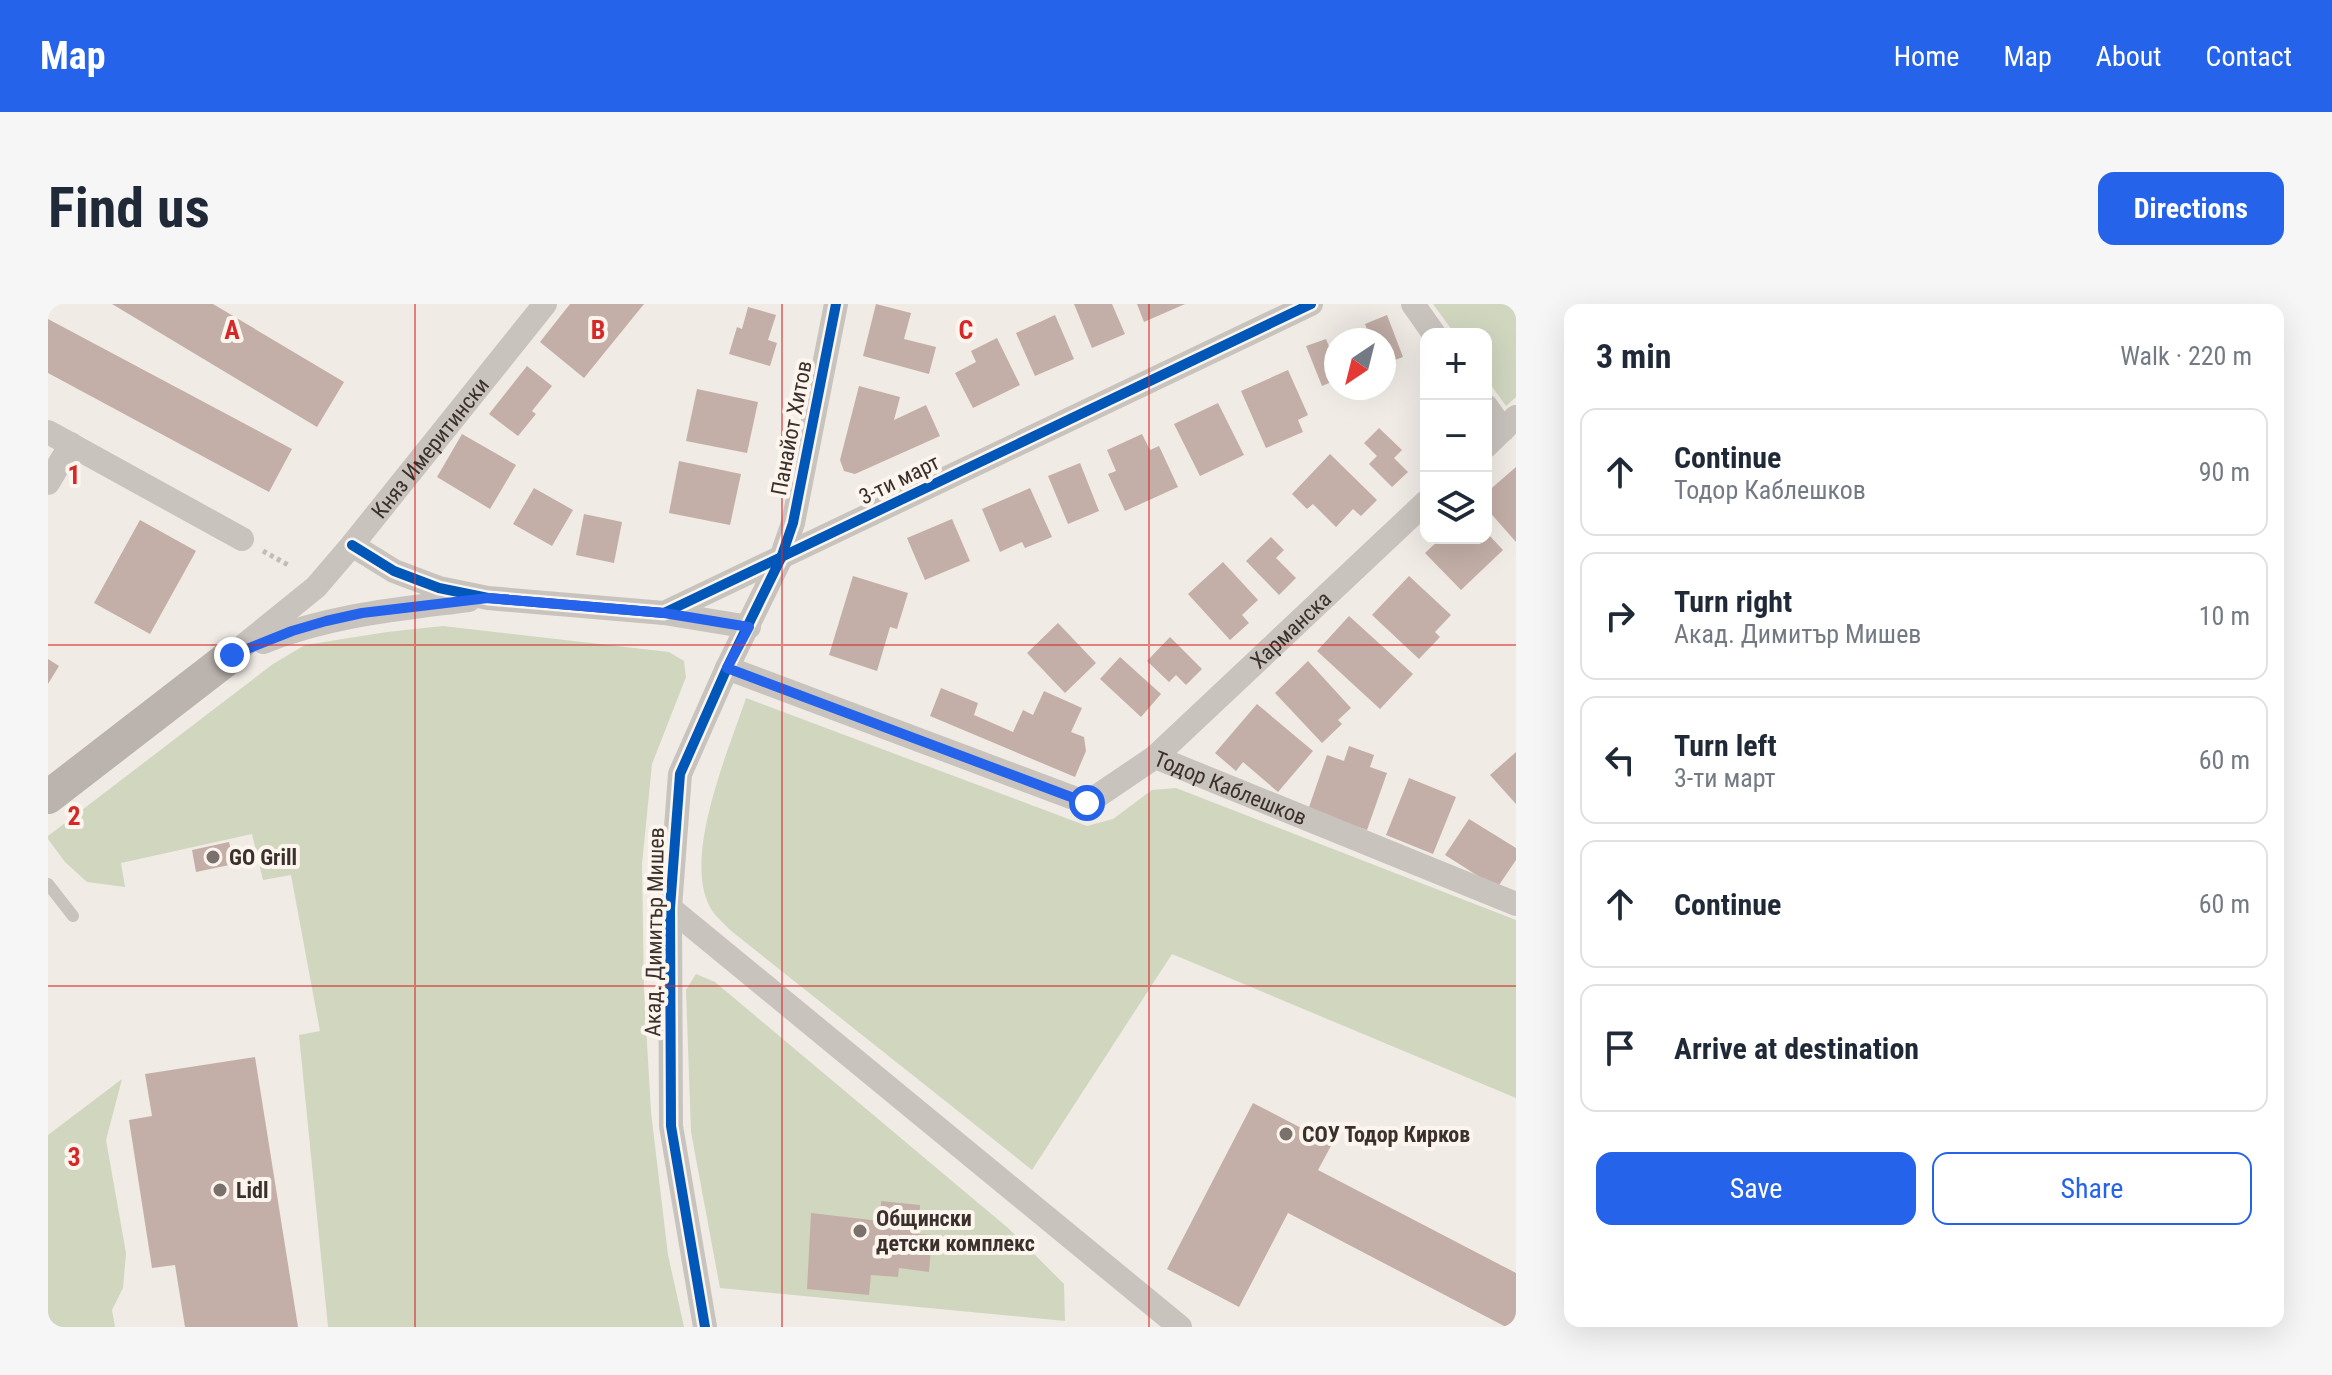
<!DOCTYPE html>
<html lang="en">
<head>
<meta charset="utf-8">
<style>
	body { margin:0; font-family:"Roboto Condensed",sans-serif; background:#f6f6f7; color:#1f2937 }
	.controls { position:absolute; right:24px; top:24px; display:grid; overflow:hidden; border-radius:16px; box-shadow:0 8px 32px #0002 }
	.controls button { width:72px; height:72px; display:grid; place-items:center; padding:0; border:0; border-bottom:2px solid #e0e1e3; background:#fff; color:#1f2937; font:40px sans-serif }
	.compass { position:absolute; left:1276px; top:24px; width:72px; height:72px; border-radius:50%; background:#fff; box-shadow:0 8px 32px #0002; rotate:215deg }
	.stop { position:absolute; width:24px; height:24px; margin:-18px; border:6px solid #2563eb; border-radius:50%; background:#fff }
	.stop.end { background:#2563eb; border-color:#fff; box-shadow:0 2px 8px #0008 }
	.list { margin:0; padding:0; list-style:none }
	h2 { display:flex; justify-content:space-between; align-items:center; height:104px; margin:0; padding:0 32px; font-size:34px }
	h2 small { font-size:26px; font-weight:400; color:#747a83 }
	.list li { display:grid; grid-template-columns:52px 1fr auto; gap:24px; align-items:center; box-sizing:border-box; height:128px; margin:0 16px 16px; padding:0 16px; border:2px solid #e0e1e3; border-radius:16px }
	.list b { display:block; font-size:30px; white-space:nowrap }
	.list p { margin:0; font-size:26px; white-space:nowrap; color:#747a83 }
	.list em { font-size:26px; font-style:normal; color:#747a83 }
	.actions { display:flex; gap:16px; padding:24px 32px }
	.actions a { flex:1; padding:18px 0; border:2px solid #2563eb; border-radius:16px; text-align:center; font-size:28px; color:#2563eb }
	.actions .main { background:#2563eb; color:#fff }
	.icon { flex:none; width:44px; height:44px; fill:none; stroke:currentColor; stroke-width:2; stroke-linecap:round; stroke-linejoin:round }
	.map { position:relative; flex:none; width:1468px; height:1023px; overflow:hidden; border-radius:16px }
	header { display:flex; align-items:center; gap:48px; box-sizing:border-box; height:112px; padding:0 40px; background:#2563eb; color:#fff }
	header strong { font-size:38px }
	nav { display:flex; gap:44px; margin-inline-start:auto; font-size:28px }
	.intro { display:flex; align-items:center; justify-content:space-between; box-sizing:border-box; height:192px; padding:0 48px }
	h1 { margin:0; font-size:56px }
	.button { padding:20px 36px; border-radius:16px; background:#2563eb; color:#fff; font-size:28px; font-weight:700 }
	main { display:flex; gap:48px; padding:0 48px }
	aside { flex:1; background:#fff; border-radius:16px; box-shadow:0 8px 32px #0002 }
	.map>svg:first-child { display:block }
	.green { fill:#d1d6bf }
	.building { fill:#c3afa7 }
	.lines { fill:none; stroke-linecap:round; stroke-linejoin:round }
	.path { stroke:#c2bbb6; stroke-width:5; stroke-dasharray:4 4; stroke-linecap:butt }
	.lane { stroke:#c9c3be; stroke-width:12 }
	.street { stroke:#c9c3be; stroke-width:24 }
	.secondary { stroke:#bab3ae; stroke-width:34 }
	.cycleway-casing { stroke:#fbf5ee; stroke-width:15 }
	.cycleway { stroke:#0057b8; stroke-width:10 }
	.route { stroke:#2563eb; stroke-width:10 }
	.grid { fill:none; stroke:#d62828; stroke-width:2; stroke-opacity:0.55 }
	.poi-dot { fill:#7a716c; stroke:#fbf5ee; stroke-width:3 }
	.labels { text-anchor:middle; stroke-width:8; stroke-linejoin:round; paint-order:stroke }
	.street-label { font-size:22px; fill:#3b302b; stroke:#fbf5ee }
	.poi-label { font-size:22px; font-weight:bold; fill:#3b302b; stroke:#fbf5ee; text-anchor:start }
	.grid-label { font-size:26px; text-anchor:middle; font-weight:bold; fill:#d62828; stroke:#fbf5ee; stroke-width:8; stroke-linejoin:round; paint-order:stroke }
</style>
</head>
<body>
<header>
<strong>Map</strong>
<nav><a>Home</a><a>Map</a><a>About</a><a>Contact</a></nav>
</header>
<div class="intro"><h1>Find us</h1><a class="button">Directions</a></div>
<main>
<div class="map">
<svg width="1468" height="1023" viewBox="0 0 1468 1023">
	<rect width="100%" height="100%" fill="#f0ebe5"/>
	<g class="green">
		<path d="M 1385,0 L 1468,0 L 1468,93 L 1458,102 L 1438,74 L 1438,30 L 1407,30 Z"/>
		<path d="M 395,322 L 621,348 L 636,357 L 638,373 L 604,460 L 594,560 L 596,687 L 603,808 L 620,951 L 636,1023 L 280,1023 L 251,731 L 272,727 L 243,571 L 215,576 L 204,530 L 73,559 L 77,583 L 39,578 L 17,558 L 0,535 L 0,532 L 225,360 L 257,341 L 339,328 Z"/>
		<path d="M 698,394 L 1039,522 L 1065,515 L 1104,486 L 1128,484 L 1468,616 L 1468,794 L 1124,650 L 984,866 L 682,626 C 677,620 670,615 665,608 C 631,559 681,446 698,394 Z"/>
		<path d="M 648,670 L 667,678 L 960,924 L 1016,980 L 1017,1017 L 672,984 L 643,828 L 638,686 Z"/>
		<path d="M 74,775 L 58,836 L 78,949 L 75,984 L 64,1006 L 67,1023 L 0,1023 L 0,831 Z"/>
	</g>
	<g class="building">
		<path d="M 64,0 L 165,0 L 296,78 L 269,123 Z"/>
		<path d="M 522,0 L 596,0 L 536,74 L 492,38 Z"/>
		<path d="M 828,0 L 863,9 L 856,35 L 888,43 L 881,70 L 815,52 Z"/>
		<path d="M 1026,0 L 1064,0 L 1077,30 L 1044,44 Z"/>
		<path d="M 1089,0 L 1137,0 L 1096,18 Z"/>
		<path d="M 700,3 L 728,11 L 720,36 L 729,39 L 722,62 L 681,50 L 689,23 L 694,25 Z"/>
		<path d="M 1007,11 L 1026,55 L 987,72 L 968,29 Z"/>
		<path d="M 1339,11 L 1355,53 L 1336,60 L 1336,36 L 1323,36 L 1317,20 Z"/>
		<path d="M 0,15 L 244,145 L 221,188 L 0,69 Z"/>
		<path d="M 949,34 L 972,81 L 925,104 L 907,69 L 928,58 L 923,47 Z"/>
		<path d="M 1278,35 L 1284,50 L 1288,49 L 1288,76 L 1274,82 L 1258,42 Z"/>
		<path d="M 479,62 L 504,82 L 484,107 L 488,110 L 470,132 L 441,110 Z"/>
		<path d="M 1240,66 L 1260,111 L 1250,116 L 1255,128 L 1218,144 L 1193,87 Z"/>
		<path d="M 811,82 L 852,93 L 846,116 L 878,101 L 892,132 L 807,170 L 796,167 L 792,156 Z"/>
		<path d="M 649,85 L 710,98 L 699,149 L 638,137 Z"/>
		<path d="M 1170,99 L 1196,151 L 1152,172 L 1126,120 Z"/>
		<path d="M 1331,124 L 1354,146 L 1346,154 L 1360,168 L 1344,183 L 1321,160 L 1329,152 L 1316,139 Z"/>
		<path d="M 414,130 L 468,161 L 442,205 L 389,173 Z"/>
		<path d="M 1094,130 L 1102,146 L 1111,142 L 1130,183 L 1077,207 L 1060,170 L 1068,167 L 1059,146 Z"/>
		<path d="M 1282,150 L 1329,196 L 1313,212 L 1305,205 L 1288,223 L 1265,200 L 1259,205 L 1244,190 Z"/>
		<path d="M 631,157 L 693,170 L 682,221 L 621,209 Z"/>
		<path d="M 1032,159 L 1051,207 L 1020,220 L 1000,172 Z"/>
		<path d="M 1468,163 L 1468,238 L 1438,204 L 1438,189 Z"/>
		<path d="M 486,184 L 525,206 L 504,242 L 465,220 Z"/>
		<path d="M 982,184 L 1004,233 L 977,244 L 974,238 L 952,248 L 934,205 Z"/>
		<path d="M 536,210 L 574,218 L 566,259 L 528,251 Z"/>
		<path d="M 904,215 L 922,257 L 877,276 L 859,234 Z"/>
		<path d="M 92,216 L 148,247 L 102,330 L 46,299 Z"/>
		<path d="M 1438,228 L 1455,246 L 1413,286 L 1377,249 L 1393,234 L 1438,234 Z"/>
		<path d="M 1223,233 L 1236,246 L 1228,254 L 1248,274 L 1231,291 L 1198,257 Z"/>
		<path d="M 1175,258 L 1210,296 L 1194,311 L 1201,319 L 1182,336 L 1140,290 Z"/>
		<path d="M 805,272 L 860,289 L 849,325 L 842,323 L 829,367 L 781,351 Z"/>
		<path d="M 1361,272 L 1403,311 L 1387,328 L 1392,333 L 1371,355 L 1324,311 Z"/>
		<path d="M 1301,312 L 1365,370 L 1332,405 L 1269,347 Z"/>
		<path d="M 1010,319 L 1048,359 L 1017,389 L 979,349 Z"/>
		<path d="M 1122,333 L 1154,365 L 1138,381 L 1128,371 L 1121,378 L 1099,357 Z"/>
		<path d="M 1072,353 L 1113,390 L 1093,413 L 1052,375 Z"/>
		<path d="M 0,355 L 11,362 L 0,380 Z"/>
		<path d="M 1260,357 L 1303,404 L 1290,416 L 1294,420 L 1274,439 L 1227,389 Z"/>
		<path d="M 893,384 L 930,399 L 926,411 L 965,428 L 975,406 L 985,411 L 996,387 L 1034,404 L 1023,428 L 1036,433 L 1038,447 L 1027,473 L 882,412 Z"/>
		<path d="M 1209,400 L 1265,447 L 1230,488 L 1195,458 L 1188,467 L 1167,449 Z"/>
		<path d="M 1301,442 L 1326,451 L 1322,463 L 1339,469 L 1319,526 L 1260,506 L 1279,451 L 1296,457 Z"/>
		<path d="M 1468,448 L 1468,500 L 1442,471 Z"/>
		<path d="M 1361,474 L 1408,493 L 1385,550 L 1338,531 Z"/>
		<path d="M 1421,515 L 1468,544 L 1468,556 L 1449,584 L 1397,551 Z"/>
		<path d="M 181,538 L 186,560 L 148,568 L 144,546 Z"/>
		<path d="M 207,753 L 250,1023 L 137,1023 L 127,961 L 104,964 L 81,816 L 104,812 L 97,770 Z"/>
		<path d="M 1205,799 L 1284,840 L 1270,866 L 1468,969 L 1468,1023 L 1458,1023 L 1240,909 L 1191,1003 L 1119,965 Z"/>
		<path d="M 833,897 L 872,901 L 871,930 L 884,931 L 881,968 L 851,964 L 850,973 L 823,971 L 821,991 L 759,985 L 763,909 L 832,917 Z"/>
	</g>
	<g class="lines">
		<path class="path" d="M 215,247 L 242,262"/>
		<path class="lane" d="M 0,580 L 25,612"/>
		<g class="street">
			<path d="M 1365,0 L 1386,30"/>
			<path d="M 1438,102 L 1455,126"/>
			<path d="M 0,128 L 194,235"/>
			<path d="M 1438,142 L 1468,113"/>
			<path d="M 0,179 L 23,140"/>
			<path d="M 304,241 L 346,267 L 391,284 L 440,294 L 616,309 L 1263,0"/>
			<path d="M 616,309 L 701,323"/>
			<path d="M 215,338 C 282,311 351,305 421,296"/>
			<path id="s1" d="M 184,351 L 268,283 L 304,241 L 497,0"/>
			<path id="s2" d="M 679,364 L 1039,499 L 1107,453 L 1468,600"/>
			<path id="s3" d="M 1107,453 L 1378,198"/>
			<path d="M 622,604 L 1132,1023"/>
			<path d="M 657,1023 L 623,822 L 622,604 L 632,470 L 679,364 L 733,254 L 745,219 L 788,0"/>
		</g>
		<path class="secondary" d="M 0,493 L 184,351"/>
		<g class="cycleway-casing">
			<g id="cycleway">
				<path d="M 304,241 L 346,267 L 391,284 L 440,294 L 616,309 L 1263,0"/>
				<path d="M 657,1023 L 623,822 L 622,604 L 632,470 L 679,364 L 733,254 L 745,219 L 788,0"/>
			</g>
		</g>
		<use href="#cycleway" class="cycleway"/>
	</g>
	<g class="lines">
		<path class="route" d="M 184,351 L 244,327 L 278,317 L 314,309 L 440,294 L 616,309 L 701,323 L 679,364 L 1039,499"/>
	</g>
	<path class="grid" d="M 367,0 L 367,1023M 734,0 L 734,1023M 1101,0 L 1101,1023M 0,341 L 1468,341M 0,682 L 1468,682"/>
	<g class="poi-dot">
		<circle cx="165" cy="553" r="8"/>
		<circle cx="1238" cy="830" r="8"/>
		<circle cx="172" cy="886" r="8"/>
		<circle cx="812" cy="927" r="8"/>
	</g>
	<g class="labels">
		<g class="street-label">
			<text transform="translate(743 124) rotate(-79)" y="8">Панайот Хитов</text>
			<text dy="8" stroke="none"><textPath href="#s1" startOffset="288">Княз Имеритински</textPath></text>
			<text transform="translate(851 175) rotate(-26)" y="8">3-ти март</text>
			<text dy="8" stroke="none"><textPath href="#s3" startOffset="186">Харманска</textPath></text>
			<text dy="8" stroke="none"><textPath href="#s2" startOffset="548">Тодор Каблешков</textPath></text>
			<text transform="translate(606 628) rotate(-89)" y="8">Акад. Димитър Мишев</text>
		</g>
		<g class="poi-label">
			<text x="181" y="561">GO Grill</text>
			<text x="1254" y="838">СОУ Тодор Кирков</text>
			<text x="188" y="894">Lidl</text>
			<text x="828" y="922">Общински<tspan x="828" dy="25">детски комплекс</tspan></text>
		</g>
	</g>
	<g class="grid-label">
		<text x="184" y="35">A</text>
		<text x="550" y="35">B</text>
		<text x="918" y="35">C</text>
		<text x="26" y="180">1</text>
		<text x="26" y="521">2</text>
		<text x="26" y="862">3</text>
	</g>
</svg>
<div class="controls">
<button>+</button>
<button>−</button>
<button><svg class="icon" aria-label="layers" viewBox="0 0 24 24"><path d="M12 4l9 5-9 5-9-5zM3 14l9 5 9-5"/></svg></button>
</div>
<svg class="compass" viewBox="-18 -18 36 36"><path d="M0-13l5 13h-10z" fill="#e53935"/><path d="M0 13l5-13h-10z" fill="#747a83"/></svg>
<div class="stop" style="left:1039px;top:499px"></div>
<div class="stop end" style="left:184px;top:351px"></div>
</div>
<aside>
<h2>3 min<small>Walk · 220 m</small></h2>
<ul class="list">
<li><svg class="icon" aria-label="ahead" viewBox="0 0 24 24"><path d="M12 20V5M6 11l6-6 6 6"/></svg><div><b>Continue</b><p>Тодор Каблешков</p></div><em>90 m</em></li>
<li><svg class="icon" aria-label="right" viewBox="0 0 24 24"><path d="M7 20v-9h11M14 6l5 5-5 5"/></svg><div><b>Turn right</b><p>Акад. Димитър Мишев</p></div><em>10 m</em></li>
<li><svg class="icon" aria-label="left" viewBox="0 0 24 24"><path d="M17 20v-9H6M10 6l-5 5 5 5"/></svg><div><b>Turn left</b><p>3-ти март</p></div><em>60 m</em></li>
<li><svg class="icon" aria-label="ahead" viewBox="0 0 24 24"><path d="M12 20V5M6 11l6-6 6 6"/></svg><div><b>Continue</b></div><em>60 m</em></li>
<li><svg class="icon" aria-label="arrive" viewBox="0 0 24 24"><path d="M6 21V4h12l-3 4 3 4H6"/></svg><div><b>Arrive at destination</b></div></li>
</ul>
<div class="actions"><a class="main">Save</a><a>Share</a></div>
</aside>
</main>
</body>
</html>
